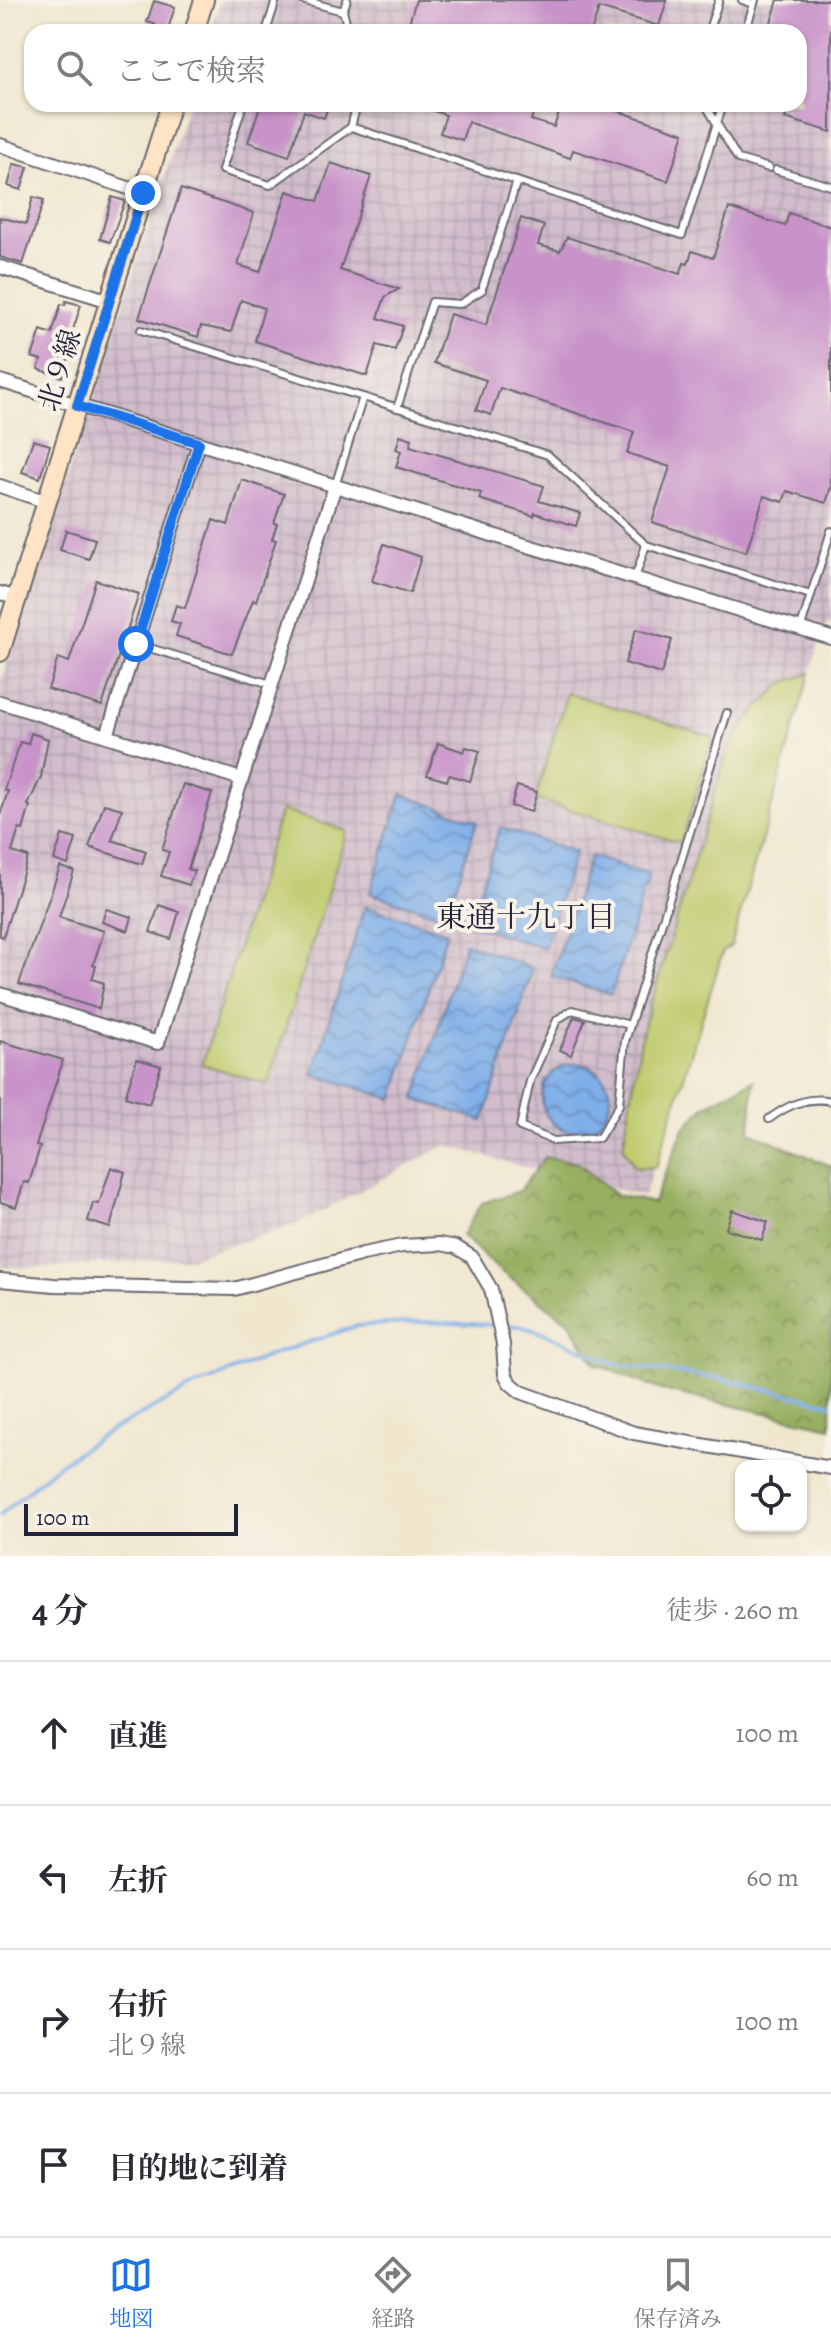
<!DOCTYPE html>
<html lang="ja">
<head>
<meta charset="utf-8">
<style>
	body { margin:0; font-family:Alegreya,"Noto Serif JP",serif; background:#f2f2f3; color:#2b2b33 }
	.controls { position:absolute; right:24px; bottom:24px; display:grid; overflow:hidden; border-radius:16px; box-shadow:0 2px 6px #0004 }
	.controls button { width:72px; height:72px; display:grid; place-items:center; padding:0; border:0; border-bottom:2px solid #e1e1e2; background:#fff; color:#2b2b33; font:40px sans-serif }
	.scale { position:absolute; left:24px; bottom:20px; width:214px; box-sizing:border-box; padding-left:8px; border:4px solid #22223b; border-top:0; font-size:22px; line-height:28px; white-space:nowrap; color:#22223b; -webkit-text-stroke:6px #f7f3e8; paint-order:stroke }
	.stop { position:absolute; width:24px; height:24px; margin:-18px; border:6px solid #1a73e8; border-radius:50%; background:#fff }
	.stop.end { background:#1a73e8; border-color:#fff; box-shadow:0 2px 8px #0008 }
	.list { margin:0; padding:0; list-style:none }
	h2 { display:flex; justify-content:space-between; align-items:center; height:104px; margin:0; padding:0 32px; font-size:34px }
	h2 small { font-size:26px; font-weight:400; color:#7c7c81 }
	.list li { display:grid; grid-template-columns:52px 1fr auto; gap:24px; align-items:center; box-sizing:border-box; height:144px; padding:0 32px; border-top:2px solid #e1e1e2 }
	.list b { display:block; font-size:30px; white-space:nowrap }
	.list p { margin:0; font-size:26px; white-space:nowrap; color:#7c7c81 }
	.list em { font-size:26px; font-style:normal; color:#7c7c81 }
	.icon { flex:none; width:44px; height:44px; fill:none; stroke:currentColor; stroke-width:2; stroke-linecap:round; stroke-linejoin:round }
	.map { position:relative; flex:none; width:831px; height:1556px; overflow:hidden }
	.search { position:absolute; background:#fff; box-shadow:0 2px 6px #0004; left:24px; right:24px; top:24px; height:88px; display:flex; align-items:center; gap:20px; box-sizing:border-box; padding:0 28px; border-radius:24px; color:#7c7c81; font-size:30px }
	.sheet { height:680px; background:#fff }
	nav { display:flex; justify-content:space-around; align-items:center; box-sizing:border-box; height:112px; border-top:2px solid #e1e1e2; background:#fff; font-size:22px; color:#7c7c81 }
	nav a { display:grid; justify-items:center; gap:4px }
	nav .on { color:#1a73e8 }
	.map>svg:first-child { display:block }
	.industrial { fill:url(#industrial-grid) }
	.grass { fill:#bfcb6d; stroke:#707654; stroke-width:2 }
	.forest { fill:url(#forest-crowns); stroke:#5c684e; stroke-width:2 }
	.water { fill:url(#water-waves); stroke:#506892; stroke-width:2 }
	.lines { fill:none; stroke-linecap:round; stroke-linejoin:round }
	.stream { stroke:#7fafe9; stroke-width:4 }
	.building { fill:#c893c9 }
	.lane-casing { stroke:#6a676f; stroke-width:10 }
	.street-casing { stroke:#6a676f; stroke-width:16 }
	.secondary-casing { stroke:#6a676f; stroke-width:22 }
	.lane { stroke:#fff; stroke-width:6 }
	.street { stroke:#fff; stroke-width:12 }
	.secondary { stroke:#fee4c5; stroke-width:18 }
	.route { stroke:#1a73e8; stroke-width:10 }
	.labels { text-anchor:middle; stroke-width:8; stroke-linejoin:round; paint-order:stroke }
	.street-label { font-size:28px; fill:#22223b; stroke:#f7f3e8 }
	.neighbourhood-label { font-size:30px; fill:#22223b; stroke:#f7f3e8 }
</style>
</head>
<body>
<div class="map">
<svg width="831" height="1556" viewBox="0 0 831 1556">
	<defs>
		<pattern id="industrial-grid" width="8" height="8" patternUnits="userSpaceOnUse" patternTransform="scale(2)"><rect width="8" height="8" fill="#d1bdcb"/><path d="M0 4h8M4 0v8" fill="none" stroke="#b3a2af"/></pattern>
		<pattern id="forest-crowns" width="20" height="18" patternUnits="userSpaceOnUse" patternTransform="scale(2)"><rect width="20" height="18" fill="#97af60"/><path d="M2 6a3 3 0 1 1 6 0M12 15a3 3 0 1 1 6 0" fill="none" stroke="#7b8e50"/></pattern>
		<pattern id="water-waves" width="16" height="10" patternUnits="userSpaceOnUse" patternTransform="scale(2)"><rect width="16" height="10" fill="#7fafe9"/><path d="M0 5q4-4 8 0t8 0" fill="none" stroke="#688ebe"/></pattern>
	</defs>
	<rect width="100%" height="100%" fill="#f7f3e8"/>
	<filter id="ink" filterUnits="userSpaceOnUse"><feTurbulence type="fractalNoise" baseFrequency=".0125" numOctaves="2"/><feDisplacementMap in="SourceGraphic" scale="16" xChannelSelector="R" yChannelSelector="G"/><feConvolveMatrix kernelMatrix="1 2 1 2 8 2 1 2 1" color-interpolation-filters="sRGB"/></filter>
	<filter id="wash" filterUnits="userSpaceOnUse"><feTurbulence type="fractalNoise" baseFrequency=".006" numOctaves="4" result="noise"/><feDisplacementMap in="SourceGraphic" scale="32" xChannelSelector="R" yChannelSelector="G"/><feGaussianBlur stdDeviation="1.8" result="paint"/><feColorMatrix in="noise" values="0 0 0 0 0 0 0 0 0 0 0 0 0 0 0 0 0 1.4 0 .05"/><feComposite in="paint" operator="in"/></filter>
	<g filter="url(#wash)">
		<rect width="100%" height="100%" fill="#f1e7cf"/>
		<path class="industrial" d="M 221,0 L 831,0 L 831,623 L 826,622 L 644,1196 L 516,1165 L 446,1145 L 296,1225 L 188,1258 L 42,1268 L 0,1267 L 0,684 L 188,104 L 799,104 L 799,32 L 211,32 Z"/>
		<g class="grass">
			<path d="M 810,673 L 731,946 L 723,951 L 656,1167 L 636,1168 L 623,1147 L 642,1033 L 727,752 L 748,718 L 783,683 Z"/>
			<path d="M 567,693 L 713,737 L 681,843 L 535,799 Z"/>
			<path d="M 281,810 L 347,831 L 268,1085 L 202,1064 Z"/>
		</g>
		<path class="forest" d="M 754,1080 L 750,1132 L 831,1166 L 831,1427 L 661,1390 L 595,1364 L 570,1323 L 499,1270 L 462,1235 L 482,1203 L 519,1191 L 545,1157 L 578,1163 L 616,1195 L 653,1203 L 684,1128 L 706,1105 Z"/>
		<g class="water">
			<path d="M 401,794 L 477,821 L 446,917 L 370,893 Z"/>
			<path d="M 500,827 L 575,852 L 544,948 L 469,924 Z"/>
			<path d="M 590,856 L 649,875 L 611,995 L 551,976 Z"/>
			<path d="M 365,906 L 447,932 L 393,1099 L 313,1074 Z"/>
			<path d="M 465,943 L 533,968 L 483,1121 L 415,1099 Z"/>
			<circle cx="576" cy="1098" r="34"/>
		</g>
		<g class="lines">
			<path class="stream" d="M 0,1515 L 58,1465 L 105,1434 L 193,1387 L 271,1355 L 356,1326 L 422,1322 L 521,1326 L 552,1336 L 614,1364 L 722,1379 L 831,1404"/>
		</g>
		<g id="blocks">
			<g class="building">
				<path d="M 416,0 L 667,0 L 659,26 L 599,8 L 591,32 L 436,32 L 409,23 Z"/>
				<path d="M 778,0 L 831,0 L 831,132 L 785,118 L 790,104 L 799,104 L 799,32 L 768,32 Z"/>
				<path d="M 154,1 L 175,7 L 167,32 L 153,32 L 155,24 L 147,22 Z"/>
				<path d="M 261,104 L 329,104 L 324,118 L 304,111 L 289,156 L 248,142 Z"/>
				<path d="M 419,104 L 536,104 L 531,120 L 554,127 L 562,104 L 597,104 L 684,133 L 668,181 L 573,150 L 570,158 L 468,122 L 462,140 L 440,133 L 446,115 L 419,106 Z"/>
				<path d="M 331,163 L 371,176 L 340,270 L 399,289 L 385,297 L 378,318 L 403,326 L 395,350 L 377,345 L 367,376 L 255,341 L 264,308 L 241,300 L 231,332 L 201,326 L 198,337 L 139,318 L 181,189 L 254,213 L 238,265 L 260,272 L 287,191 L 318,201 Z"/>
				<path d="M 14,164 L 28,167 L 21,190 L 8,186 Z"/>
				<path d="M 33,197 L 44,200 L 23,264 L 0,257 L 0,217 L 26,224 Z"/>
				<path d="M 112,197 L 125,201 L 110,242 L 100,239 Z"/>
				<path d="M 729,208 L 785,226 L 789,213 L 831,227 L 831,487 L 826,503 L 787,491 L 783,502 L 764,496 L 746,552 L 652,522 L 670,467 L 627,453 L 634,432 L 500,388 L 491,415 L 476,410 L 486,380 L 434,363 L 450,314 L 486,325 L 521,218 L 544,226 L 538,245 L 560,251 L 567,237 L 680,274 L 684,263 L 688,264 L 692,251 L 713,258 Z"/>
				<path d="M 66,301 L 81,305 L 70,339 L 74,340 L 62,377 L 38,369 L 41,360 L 32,357 L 41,330 L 52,334 L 61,304 L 65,305 Z"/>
				<path d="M 400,435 L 412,439 L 410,446 L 544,486 L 539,501 L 580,513 L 576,526 L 535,513 L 534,516 L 479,499 L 481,493 L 396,467 L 401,451 L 396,449 Z"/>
				<path d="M 33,440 L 50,445 L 40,478 L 22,472 Z"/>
				<path d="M 242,480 L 284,494 L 274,523 L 277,524 L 272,539 L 276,540 L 256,601 L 253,600 L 232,654 L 176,636 L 180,624 L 171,621 L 176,605 L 185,608 L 213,520 L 228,525 Z"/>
				<path d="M 66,530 L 95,539 L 89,559 L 60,550 Z"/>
				<path d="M 384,544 L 421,557 L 410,593 L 372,581 Z"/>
				<path d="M 96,580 L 139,594 L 102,706 L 48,689 L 58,658 L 69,662 Z"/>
				<path d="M 636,629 L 672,640 L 661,674 L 625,663 Z"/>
				<path d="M 31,733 L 48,739 L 41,777 L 28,805 L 30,806 L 23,830 L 19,829 L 12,852 L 28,857 L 3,937 L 0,936 L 0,816 L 8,791 L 4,790 L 20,742 L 28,744 Z"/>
				<path d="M 438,743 L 464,752 L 466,747 L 480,751 L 470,781 L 449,775 L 447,781 L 427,775 Z"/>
				<path d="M 183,784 L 212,793 L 188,869 L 194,871 L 189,885 L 161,876 L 169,852 L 162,850 Z"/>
				<path d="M 517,786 L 537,792 L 531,812 L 511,806 Z"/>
				<path d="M 104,804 L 122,809 L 112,840 L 146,851 L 142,864 L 89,847 Z"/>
				<path d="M 62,835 L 76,839 L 68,865 L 54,860 Z"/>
				<path d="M 60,867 L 74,871 L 59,917 L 104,931 L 93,965 L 96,966 L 92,979 L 104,983 L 99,1009 L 19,984 Z"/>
				<path d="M 159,905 L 179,912 L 171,939 L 150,932 Z"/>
				<path d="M 106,909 L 132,917 L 128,931 L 102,922 Z"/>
				<path d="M 574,1017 L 585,1020 L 571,1055 L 560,1050 Z"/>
				<path d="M 0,1041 L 63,1060 L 36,1146 L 40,1147 L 29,1183 L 24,1182 L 16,1207 L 0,1202 Z"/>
				<path d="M 137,1059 L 161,1066 L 149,1104 L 125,1097 Z"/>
				<path d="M 111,1167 L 125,1172 L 110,1228 L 88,1221 L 93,1203 L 99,1204 Z"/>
				<path d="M 732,1210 L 768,1222 L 762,1240 L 726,1229 Z"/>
			</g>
		</g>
	</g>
	<g filter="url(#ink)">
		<use href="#blocks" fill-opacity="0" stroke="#6a676f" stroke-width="2"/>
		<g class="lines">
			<g class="lane-casing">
				<g id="lane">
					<path d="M 302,0 L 343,11"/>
					<path d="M 347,0 L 343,11 L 349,32"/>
					<path d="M 742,0 L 754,4 L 755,0"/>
					<path d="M 266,32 L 276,0"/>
					<path d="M 708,32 L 719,0"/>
					<path d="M 745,32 L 754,4"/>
					<path d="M 243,104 L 222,170 L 270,185 L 351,127"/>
					<path d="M 357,104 L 351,127 L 682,235 L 723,104"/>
					<path d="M 705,104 L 738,159 L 769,168"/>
					<path d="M 776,170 L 831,186"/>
					<path d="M 483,286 L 517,181"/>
					<path d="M 141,330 L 363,397"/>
					<path d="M 397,408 L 432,302 L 460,304 L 482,290"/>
					<path d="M 335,486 L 363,397 L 548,455 L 646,545"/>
					<path d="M 635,578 L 646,545 L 811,595"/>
					<path d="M 801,627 L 831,531"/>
					<path d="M 136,644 L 271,684"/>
					<path d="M 630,1025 L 572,1010 L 557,1020 L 530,1081 L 520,1127 L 554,1141 L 599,1138 L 619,1105 L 625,1041 L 630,1025 L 727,713"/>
					<path d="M 769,1119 C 788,1105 807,1096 831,1101"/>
				</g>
			</g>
			<g class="street-casing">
				<g id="street">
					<path d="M 0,145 L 143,193"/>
					<path d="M 0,267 L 110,301"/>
					<path d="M 0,381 L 489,534 L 831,638"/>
					<path d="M 0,486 L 47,502"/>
					<path d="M 0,593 L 17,598"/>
					<path d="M 0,702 L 241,779"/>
					<path d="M 107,736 L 199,443"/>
					<path d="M 0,994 L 158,1043 L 335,486"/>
					<path d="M 0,1280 L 54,1285 L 234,1289 L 363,1254 L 402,1246 L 440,1244 L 456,1247 L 472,1257 L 491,1289 L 503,1344 L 505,1374 L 510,1383 L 521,1392 L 634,1433 L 831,1468"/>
				</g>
			</g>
			<g class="secondary-casing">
				<g id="secondary">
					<path d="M 194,32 L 204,0"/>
					<path d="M 0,652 L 171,104"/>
				</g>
			</g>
			<use href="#lane" class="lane"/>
			<use href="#street" class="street"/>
			<use href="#secondary" class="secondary"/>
		</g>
	</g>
	<g class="lines" filter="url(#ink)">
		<path class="route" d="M 136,644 L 199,443 L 77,406 L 143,193"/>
	</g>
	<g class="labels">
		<g class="street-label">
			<text transform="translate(59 370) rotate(-73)" y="10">北９線</text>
		</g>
		<g class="neighbourhood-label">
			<text x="526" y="927">東通十九丁目</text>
		</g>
	</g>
</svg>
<div class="controls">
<button><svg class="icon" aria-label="locate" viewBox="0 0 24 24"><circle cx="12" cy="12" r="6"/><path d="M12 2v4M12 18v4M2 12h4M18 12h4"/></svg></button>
</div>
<div class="scale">100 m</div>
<div class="stop" style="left:136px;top:644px"></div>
<div class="stop end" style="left:143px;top:193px"></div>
<div class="search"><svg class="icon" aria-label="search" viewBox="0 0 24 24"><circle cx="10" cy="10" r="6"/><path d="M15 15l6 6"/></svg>ここで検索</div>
</div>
<section class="sheet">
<h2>4 分<small>徒歩 · 260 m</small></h2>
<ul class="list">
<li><svg class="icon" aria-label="ahead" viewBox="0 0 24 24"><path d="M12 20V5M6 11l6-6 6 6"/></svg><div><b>直進</b></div><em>100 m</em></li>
<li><svg class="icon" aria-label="left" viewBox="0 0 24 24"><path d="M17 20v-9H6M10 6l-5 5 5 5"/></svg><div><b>左折</b></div><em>60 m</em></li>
<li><svg class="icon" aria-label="right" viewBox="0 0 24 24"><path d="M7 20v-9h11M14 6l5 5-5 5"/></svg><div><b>右折</b><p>北９線</p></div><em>100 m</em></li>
<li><svg class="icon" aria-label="arrive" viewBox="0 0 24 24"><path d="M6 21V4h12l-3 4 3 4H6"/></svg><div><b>目的地に到着</b></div></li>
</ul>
</section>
<nav>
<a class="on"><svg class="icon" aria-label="map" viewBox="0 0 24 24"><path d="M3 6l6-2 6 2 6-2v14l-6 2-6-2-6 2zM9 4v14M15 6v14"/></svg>地図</a>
<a><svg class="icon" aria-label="directions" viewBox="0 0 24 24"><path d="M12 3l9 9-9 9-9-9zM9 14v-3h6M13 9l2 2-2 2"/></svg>経路</a>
<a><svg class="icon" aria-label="saved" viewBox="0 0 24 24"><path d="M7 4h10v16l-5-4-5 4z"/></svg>保存済み</a>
</nav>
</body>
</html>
